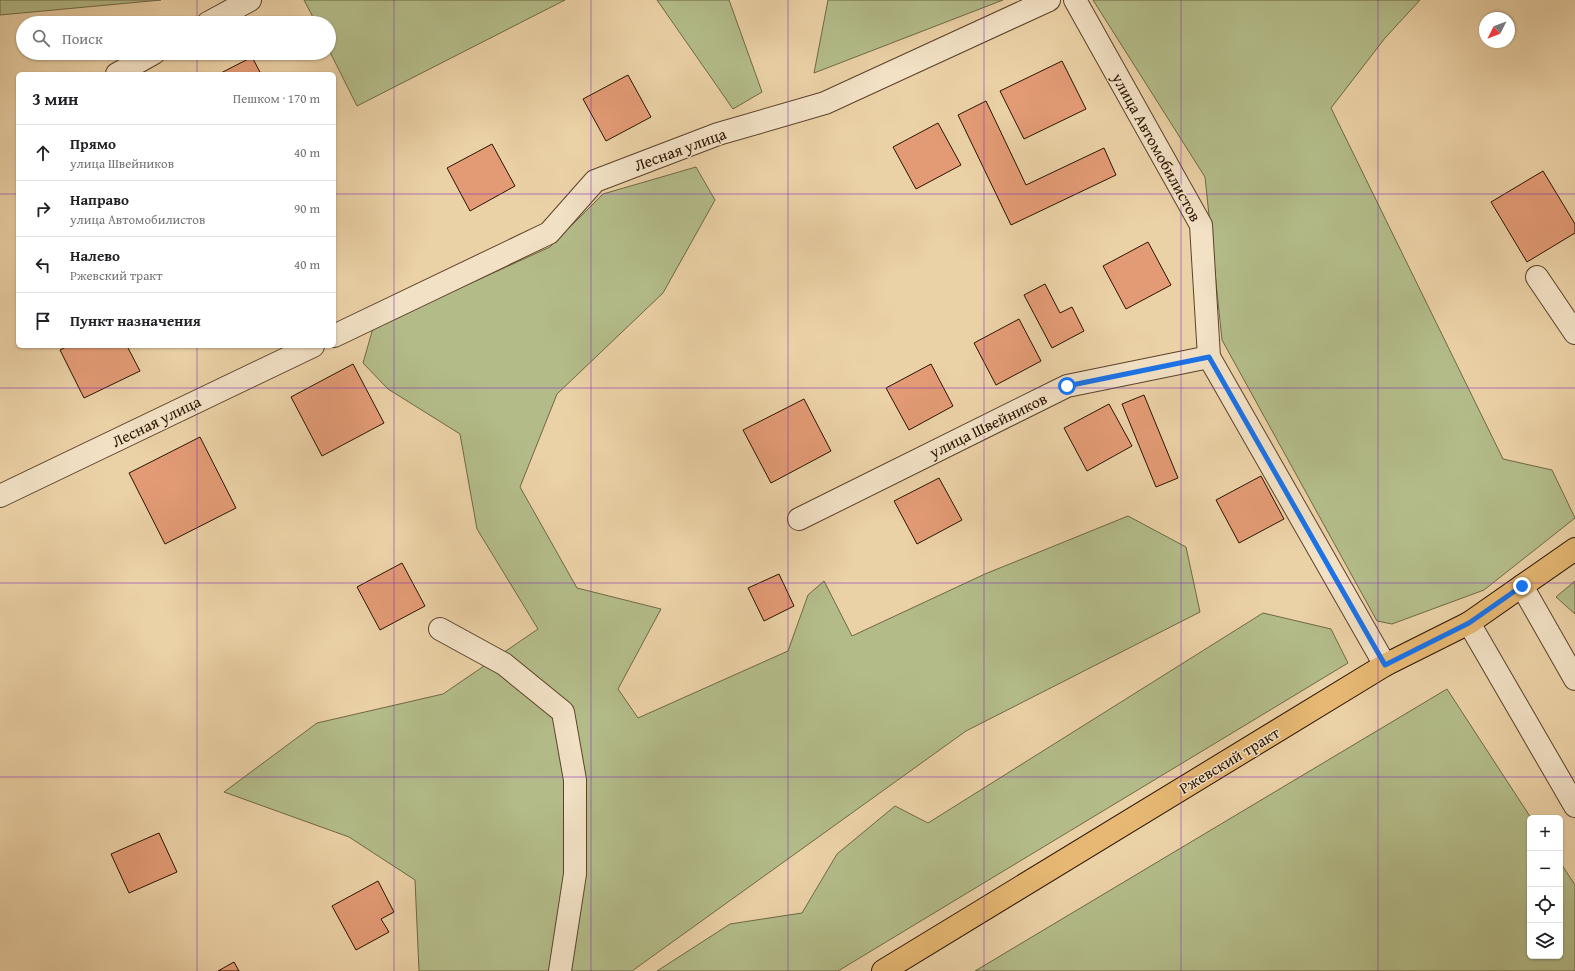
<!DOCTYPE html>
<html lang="ru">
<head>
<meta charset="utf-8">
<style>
	body { margin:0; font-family:"Gentium Book Plus",serif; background:#f6f6f6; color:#202124 }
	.controls { position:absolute; right:12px; bottom:12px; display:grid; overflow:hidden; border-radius:6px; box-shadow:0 1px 3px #0004 }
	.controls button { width:36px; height:36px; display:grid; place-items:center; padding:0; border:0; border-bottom:1px solid #e0e0e0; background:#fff; color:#202124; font:20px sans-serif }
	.compass { position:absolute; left:1479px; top:12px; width:36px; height:36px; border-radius:50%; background:#fff; box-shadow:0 1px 3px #0004; rotate:228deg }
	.stop { position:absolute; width:12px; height:12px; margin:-9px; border:3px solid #1a73e8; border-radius:50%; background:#fff }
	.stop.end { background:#1a73e8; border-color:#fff; box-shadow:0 1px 4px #0008 }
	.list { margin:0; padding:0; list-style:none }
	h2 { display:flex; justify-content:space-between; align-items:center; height:52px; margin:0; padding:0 16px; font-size:17px }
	h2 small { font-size:13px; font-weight:400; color:#757577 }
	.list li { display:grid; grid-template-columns:26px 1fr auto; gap:12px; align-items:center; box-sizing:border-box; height:56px; padding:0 16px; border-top:1px solid #e0e0e0 }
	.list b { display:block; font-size:15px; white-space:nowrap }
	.list p { margin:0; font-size:13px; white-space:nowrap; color:#757577 }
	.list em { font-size:13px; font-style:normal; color:#757577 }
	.icon { flex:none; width:22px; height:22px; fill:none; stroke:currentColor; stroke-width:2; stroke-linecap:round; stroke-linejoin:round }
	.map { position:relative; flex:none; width:1575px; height:971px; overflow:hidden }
	.search { position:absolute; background:#fff; box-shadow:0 1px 3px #0004; left:16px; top:16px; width:320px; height:44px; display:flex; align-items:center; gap:10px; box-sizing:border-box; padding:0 14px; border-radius:22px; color:#757577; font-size:15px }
	.panel { position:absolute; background:#fff; box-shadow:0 1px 3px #0004; left:16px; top:72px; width:320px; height:276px; border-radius:6px }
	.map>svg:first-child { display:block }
	.green { fill:#b3bc89; stroke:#6f6844 }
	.building { fill:#e39b75; stroke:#2b1300 }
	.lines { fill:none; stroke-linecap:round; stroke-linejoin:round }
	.minor-casing { stroke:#5b422a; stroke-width:24 }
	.major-casing { stroke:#2b1300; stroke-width:24 }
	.minor { stroke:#f2e1c5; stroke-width:22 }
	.major { stroke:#e6b873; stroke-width:22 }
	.route { stroke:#1a73e8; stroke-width:5 }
	.grid { fill:none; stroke:#7b2cbf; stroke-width:1; stroke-opacity:0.55 }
	.labels { text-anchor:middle; stroke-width:3; stroke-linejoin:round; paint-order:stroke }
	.street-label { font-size:16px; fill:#2b1300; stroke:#f2e1c5 }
</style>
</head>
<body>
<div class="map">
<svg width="1575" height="971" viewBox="0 0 1575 971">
	<rect width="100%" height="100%" fill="#ebd1a6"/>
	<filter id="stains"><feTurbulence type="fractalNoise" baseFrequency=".005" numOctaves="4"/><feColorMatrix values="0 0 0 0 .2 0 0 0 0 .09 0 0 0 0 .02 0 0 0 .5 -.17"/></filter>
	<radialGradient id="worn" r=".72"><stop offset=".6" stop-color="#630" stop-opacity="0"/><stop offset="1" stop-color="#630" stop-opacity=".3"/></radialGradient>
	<g class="green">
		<path d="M 0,0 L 161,0 L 0,15 Z"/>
		<path d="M 304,0 L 565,0 L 357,106 L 329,50 L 329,23 L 316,23 Z"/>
		<path d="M 657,0 L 729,0 L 762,92 L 733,109 Z"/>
		<path d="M 828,0 L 1003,0 L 814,73 Z"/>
		<path d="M 1093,0 L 1420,0 L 1385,38 L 1331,108 L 1503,459 L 1552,470 L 1575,518 L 1484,590 L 1392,624 L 1377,621 L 1222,340 L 1205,177 Z"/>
		<path d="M 696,167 L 715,200 L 663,293 L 557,394 L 520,487 L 577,588 L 661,609 L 618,689 L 638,718 L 788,651 L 808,595 L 824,581 L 852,636 L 985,574 L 1128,516 L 1186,547 L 1200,612 L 966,731 L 632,971 L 419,971 L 415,880 L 349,837 L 224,792 L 317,723 L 443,694 L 538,629 L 477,529 L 460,434 L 388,389 L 363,363 L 373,328 L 550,247 L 603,194 Z"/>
		<path d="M 1575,581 L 1575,614 L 1556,597 Z"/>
		<path d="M 1263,613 L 1331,629 L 1348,663 L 838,971 L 657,971 L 730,924 L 802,913 L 837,854 L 895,806 L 928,823 Z"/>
		<path d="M 1447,689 L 1531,818 L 1530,956 L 1560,956 L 1560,862 L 1575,885 L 1575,971 L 975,971 Z"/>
	</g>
	<g class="building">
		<path d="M 252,57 L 261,74 L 219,74 Z"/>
		<path d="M 1062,61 L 1086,109 L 1024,139 L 1000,91 Z"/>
		<path d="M 628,75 L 651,117 L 606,141 L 583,99 Z"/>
		<path d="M 986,101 L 1026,185 L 1104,148 L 1116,175 L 1011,225 L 958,115 Z"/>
		<path d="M 938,123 L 961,165 L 916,189 L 893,147 Z"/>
		<path d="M 492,144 L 515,186 L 470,211 L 447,168 Z"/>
		<path d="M 1543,171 L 1575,224 L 1575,233 L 1527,262 L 1491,202 Z"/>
		<path d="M 1148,242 L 1171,285 L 1126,309 L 1103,266 Z"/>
		<path d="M 1045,284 L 1060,313 L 1072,307 L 1084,331 L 1052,348 L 1024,295 Z"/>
		<path d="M 1019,319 L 1041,361 L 996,385 L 974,343 Z"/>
		<path d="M 68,346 L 127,346 L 140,371 L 84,398 L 60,350 Z"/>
		<path d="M 353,364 L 384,423 L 322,456 L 291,397 Z"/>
		<path d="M 931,364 L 953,406 L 909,430 L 886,388 Z"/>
		<path d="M 1144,395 L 1178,478 L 1156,487 L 1122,404 Z"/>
		<path d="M 804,399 L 831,451 L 771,483 L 743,430 Z"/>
		<path d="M 1109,404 L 1132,446 L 1087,471 L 1064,428 Z"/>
		<path d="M 200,437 L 236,508 L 165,544 L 129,473 Z"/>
		<path d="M 1261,476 L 1284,519 L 1239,543 L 1216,500 Z"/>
		<path d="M 939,478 L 962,520 L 917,544 L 894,501 Z"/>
		<path d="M 402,563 L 425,606 L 380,630 L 357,587 Z"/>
		<path d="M 779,574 L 794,606 L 764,621 L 748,588 Z"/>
		<path d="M 159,833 L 177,872 L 129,893 L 111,854 Z"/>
		<path d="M 378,881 L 394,912 L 381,919 L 389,932 L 356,950 L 332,906 Z"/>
		<path d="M 234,962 L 239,971 L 218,971 Z"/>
	</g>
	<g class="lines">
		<g class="minor-casing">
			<g id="minor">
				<path d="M 1075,0 L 1201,225 L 1209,357 L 1385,665"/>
				<path d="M 208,23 L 250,0"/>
				<path d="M 117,74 L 154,53"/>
				<path d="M 1537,277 L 1575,333"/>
				<path d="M 334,336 L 549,233 L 595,181 L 718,134 L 825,103 L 1049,0"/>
				<path d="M 0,496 L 313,346"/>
				<path d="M 799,519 L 1067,386 L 1209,357"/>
				<path d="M 1522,586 L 1575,679"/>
				<path d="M 1469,623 L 1575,806"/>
				<path d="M 440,629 L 504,664 L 563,712 L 575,780 L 575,874 L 560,971"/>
			</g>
		</g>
		<g class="major-casing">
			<path id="major" d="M 883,971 L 1385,665 L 1469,623 L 1575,549"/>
		</g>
		<use href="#minor" class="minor"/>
		<use href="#major" class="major"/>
	</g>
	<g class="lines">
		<path class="route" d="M 1067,386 L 1209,357 L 1385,665 L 1469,623 L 1522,586"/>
	</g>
	<path class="grid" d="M 197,0 L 197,23M 394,0 L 394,971M 591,0 L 591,971M 788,0 L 788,971M 984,0 L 984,971M 1181,0 L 1181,971M 1378,0 L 1378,971M 197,53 L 197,74M 0,194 L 18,194M 334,194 L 1575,194M 197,346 L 197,971M 0,388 L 1575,388M 0,583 L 1575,583M 0,777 L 1575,777"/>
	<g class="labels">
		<g class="street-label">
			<text transform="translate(1157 147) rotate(61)" y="6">улица Автомобилистов</text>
			<text transform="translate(680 149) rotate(-20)" y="6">Лесная улица</text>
			<text transform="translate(156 421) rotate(-26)" y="6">Лесная улица</text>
			<text transform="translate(988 425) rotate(-26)" y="6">улица Швейников</text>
			<text transform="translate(1229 760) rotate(-31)" y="6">Ржевский тракт</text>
		</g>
	</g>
	<rect width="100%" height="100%" filter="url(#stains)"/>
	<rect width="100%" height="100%" fill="url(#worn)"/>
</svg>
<div class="controls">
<button>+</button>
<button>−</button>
<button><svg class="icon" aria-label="locate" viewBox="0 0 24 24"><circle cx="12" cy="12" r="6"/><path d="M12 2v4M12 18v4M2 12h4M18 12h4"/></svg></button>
<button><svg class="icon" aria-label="layers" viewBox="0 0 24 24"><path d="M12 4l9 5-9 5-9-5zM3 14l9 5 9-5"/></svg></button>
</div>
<svg class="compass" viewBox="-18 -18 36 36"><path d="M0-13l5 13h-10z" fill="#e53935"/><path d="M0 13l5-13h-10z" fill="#757577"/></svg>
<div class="stop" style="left:1067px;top:386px"></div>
<div class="stop end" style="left:1522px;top:586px"></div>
<div class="search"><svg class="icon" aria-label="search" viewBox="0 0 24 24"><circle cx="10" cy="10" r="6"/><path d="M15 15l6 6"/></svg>Поиск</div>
<section class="panel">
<h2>3 мин<small>Пешком · 170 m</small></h2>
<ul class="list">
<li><svg class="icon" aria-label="ahead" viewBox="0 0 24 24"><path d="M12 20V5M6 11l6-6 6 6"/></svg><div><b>Прямо</b><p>улица Швейников</p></div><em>40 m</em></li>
<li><svg class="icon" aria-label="right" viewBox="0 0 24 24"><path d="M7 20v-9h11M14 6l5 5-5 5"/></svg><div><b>Направо</b><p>улица Автомобилистов</p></div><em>90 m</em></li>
<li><svg class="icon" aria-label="left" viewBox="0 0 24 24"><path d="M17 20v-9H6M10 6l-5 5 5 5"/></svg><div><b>Налево</b><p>Ржевский тракт</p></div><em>40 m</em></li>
<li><svg class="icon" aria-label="arrive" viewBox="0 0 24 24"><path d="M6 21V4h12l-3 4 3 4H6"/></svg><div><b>Пункт назначения</b></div></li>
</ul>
</section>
</div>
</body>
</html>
